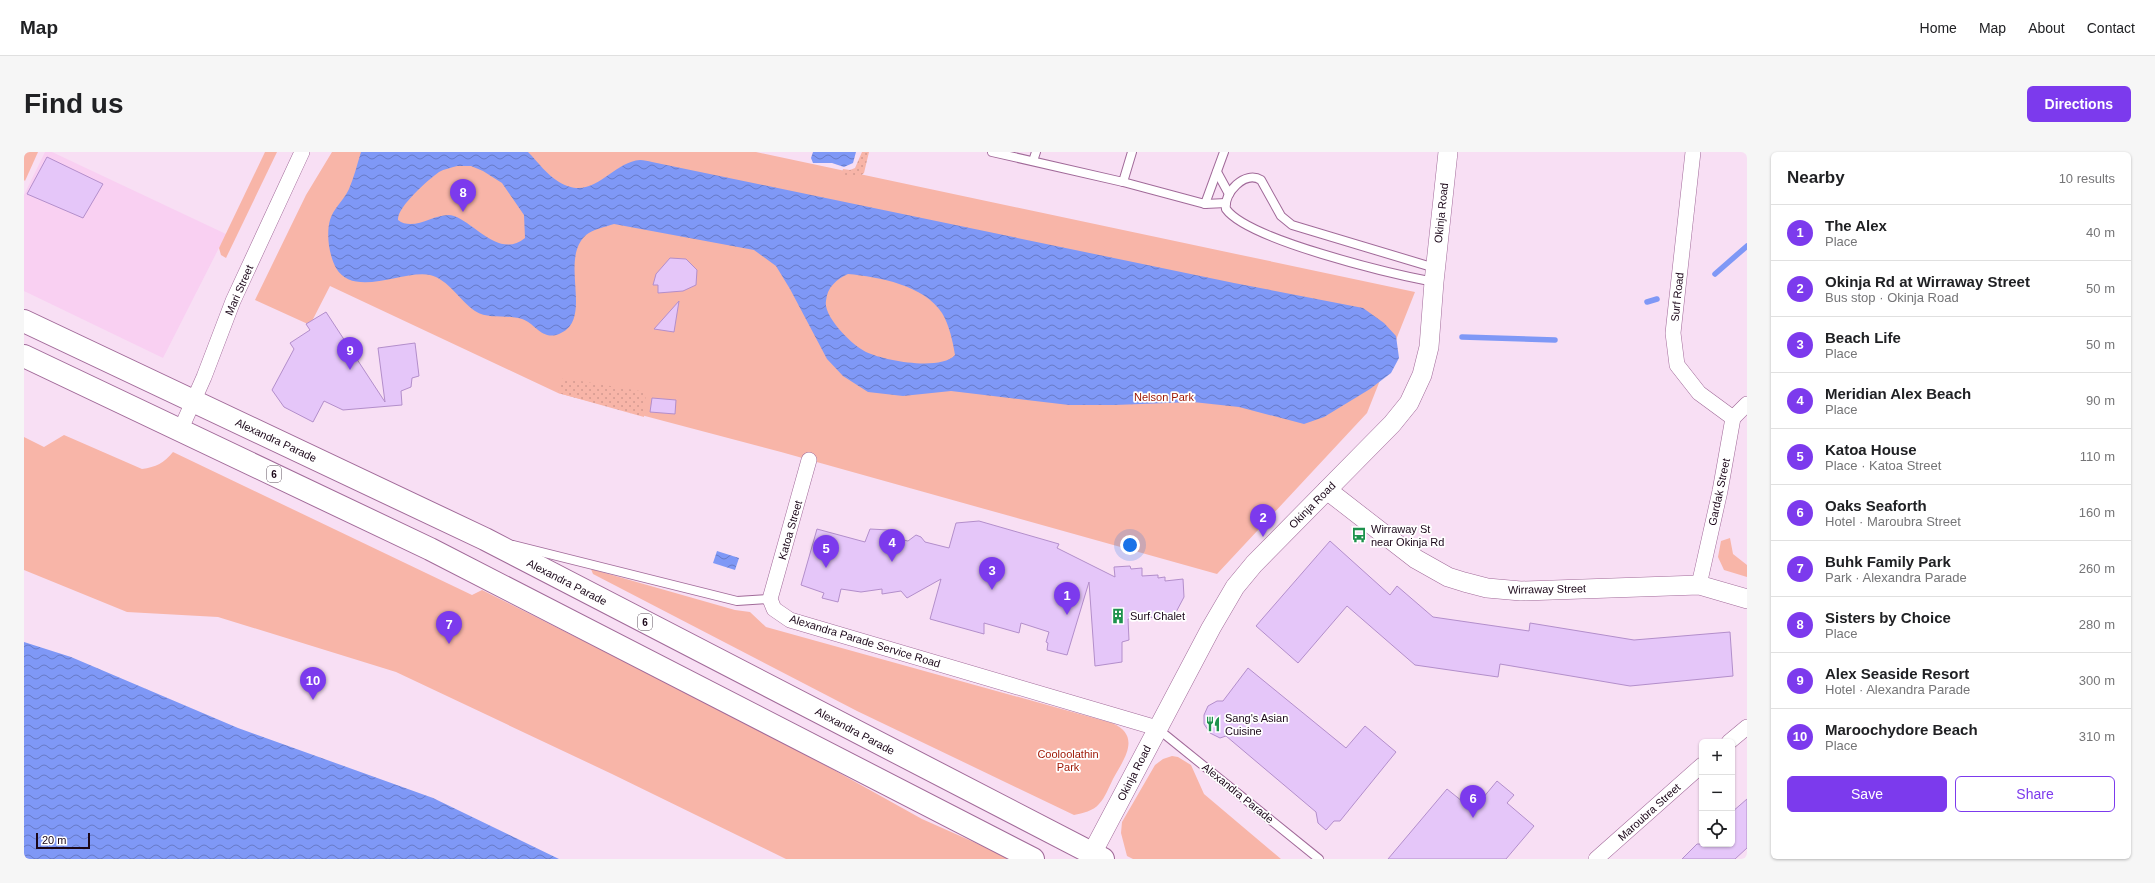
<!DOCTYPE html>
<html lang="en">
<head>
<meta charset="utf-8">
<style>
	body { margin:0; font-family:Helvetica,sans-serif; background:#f6f6f6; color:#202124 }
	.controls { position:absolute; right:12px; bottom:12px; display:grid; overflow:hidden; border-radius:6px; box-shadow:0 1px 3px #0004 }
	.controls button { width:36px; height:36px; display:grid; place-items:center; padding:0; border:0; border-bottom:1px solid #e0e0e0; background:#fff; color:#202124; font:20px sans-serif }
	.scale { position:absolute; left:12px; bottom:10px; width:54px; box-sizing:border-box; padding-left:4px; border:2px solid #1b0719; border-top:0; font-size:11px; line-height:14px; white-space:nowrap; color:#1b0719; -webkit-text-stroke:3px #fff; paint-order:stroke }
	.you { position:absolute; left:1106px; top:393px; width:14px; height:14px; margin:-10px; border:3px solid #fff; border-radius:50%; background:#1a73e8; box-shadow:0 0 0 6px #1a73e833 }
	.badge { display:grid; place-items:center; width:26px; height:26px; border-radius:50%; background:#7c3aed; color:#fff; font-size:13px; font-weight:700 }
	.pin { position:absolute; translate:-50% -33px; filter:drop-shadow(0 1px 2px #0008) }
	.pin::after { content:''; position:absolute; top:21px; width:14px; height:12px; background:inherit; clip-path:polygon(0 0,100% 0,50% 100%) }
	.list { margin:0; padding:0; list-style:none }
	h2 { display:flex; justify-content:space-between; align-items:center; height:52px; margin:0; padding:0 16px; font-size:17px }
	h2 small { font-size:13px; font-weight:400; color:#757577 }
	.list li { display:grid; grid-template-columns:26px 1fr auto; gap:12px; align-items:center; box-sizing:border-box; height:56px; padding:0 16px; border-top:1px solid #e0e0e0 }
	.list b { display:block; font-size:15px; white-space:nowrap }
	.list p { margin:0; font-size:13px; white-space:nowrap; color:#757577 }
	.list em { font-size:13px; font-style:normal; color:#757577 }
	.actions { display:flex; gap:8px; padding:12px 16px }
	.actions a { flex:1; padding:9px 0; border:1px solid #7c3aed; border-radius:6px; text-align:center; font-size:14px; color:#7c3aed }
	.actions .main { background:#7c3aed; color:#fff }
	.icon { flex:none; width:22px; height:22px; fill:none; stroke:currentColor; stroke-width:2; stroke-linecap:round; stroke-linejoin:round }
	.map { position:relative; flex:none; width:1723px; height:707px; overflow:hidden; border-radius:6px }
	header { display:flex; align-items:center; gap:24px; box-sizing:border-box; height:56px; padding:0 20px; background:#fff; border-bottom:1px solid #e0e0e0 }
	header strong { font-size:19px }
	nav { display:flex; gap:22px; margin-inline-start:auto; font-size:14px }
	.intro { display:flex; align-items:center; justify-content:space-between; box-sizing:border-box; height:96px; padding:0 24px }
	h1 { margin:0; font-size:28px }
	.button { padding:10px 18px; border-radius:6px; background:#7c3aed; color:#fff; font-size:14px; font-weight:700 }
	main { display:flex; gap:24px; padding:0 24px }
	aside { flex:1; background:#fff; border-radius:6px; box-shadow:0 1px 3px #0004 }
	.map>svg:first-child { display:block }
	.built { fill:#f9d0f2 }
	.green { fill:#f8b5a8 }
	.garden { fill:url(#garden-dots) }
	.water { fill:url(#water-waves); fill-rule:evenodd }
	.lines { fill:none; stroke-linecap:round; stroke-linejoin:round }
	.stream { stroke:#7f98f6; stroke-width:5.5 }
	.building { fill:#e5c6f9; stroke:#b38ecb }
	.service-casing { stroke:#a16a99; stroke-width:10 }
	.minor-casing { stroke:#a16a99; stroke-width:16 }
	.tertiary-casing { stroke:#a16a99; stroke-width:20 }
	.primary-casing { stroke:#a16a99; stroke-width:24 }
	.service { stroke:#fff; stroke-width:8 }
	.minor { stroke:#fff; stroke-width:15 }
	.tertiary { stroke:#fff; stroke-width:19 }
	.primary { stroke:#fff; stroke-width:22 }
	.labels { text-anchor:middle; stroke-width:3.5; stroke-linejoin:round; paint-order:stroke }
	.shield { fill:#fff; stroke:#5f515e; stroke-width:1 }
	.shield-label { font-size:10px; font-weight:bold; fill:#1b0719 }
	.street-label { font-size:11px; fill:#1b0719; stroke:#fff }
	.park-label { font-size:11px; fill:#9d1400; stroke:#fff }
	.poi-label { font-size:11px; fill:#1b0719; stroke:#fff; text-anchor:start }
</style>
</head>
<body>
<header>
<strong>Map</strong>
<nav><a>Home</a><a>Map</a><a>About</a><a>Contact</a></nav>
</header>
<div class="intro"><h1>Find us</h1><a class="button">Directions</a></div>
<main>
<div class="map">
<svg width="1723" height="707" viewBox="0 0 1723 707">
	<defs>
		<pattern id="garden-dots" width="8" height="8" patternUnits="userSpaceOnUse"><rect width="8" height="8" fill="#f8b5a8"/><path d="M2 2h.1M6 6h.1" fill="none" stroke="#d49a90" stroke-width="1.8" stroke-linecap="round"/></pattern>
		<pattern id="water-waves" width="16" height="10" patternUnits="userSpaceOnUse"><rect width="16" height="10" fill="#7f98f6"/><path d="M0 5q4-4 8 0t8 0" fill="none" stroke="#677ac6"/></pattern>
	</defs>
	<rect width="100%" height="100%" fill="#f8dff4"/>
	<path class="built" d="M 21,0 L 28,0 L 202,82 L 139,206 L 0,139 L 0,43 Z"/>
	<g class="green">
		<path d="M 0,0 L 14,0 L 1,29 L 0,28 Z"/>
		<path d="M 241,0 L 253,0 L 202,106 L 197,103 L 195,96 Z"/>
		<path d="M 308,0 L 732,0 L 1391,140 L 1343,261 L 1193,422 L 757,300 L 534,241 L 306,134 L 286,173 L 231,148 L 282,43 Z"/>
		<path d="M 40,283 L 118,317 C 132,315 140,311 149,300 L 448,443 L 458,438 L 747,583 L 898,667 L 988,707 L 762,707 L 588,622 L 372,520 L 194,465 L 103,460 L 0,418 L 0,285 L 20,295 Z"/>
		<path d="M 1706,386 L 1709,402 L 1723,413 L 1723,425 L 1700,418 L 1694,405 L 1697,389 Z"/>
		<path d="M 567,417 L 711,458 L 726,460 L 742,475 L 1088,571 C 1118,584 1100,607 1089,627 C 1085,635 1081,646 1075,652 C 1069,659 1059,661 1050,663 L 833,559 L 569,422 Z"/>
		<path d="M 1148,604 L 1154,605 L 1167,613 L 1180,642 L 1257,707 L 1109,707 L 1103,704 L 1097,681 L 1098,670 L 1131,613 L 1139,607 Z"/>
	</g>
	<g class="garden">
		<path d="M 838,0 L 845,0 L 840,21 L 836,24 L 818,23 L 819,17 L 826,18 L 831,16 Z"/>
		<path d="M 539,226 L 622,240 L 620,265 L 534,241 Z"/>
	</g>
	<g class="water">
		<path d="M 337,0 L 504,0 C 514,10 523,23 535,30 C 570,51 587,10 616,8 C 620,8 624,9 628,10 L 1210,131 L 1339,156 L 1360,171 L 1372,184 L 1375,206 L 1367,221 L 1346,237 L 1300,265 L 1280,272 L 1215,255 L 1169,250 L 1091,253 L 1045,253 L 927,239 L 879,244 L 844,240 L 819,224 L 803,207 L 766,137 L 752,114 L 730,98 L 590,72 C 581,75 569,77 562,83 C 534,108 571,168 535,182 C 518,189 511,171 498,167 C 482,162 465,168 451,159 C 436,149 424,127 406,123 C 381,117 330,147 312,116 C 305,103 302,82 306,68 C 309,57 320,48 325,37 C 330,25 333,13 337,0 ZM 433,14 L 447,14 L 459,19 L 478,31 L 500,63 L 501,86 C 476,107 452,72 430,64 C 414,58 391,81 374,68 C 373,55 404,28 415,20 C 420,17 427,16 433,14 ZM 824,122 C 855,125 900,133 918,161 C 925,172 929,190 931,203 C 916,219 861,209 842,200 C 829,194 799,165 802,149 C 803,135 813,127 824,122 Z"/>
		<path d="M 789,0 L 832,0 L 829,11 L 820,15 L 808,11 L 789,11 L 787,6 Z"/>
		<path d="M 693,399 L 715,406 L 711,418 L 689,411 Z"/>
		<path d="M 0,490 L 47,505 L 214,576 L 409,646 L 535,707 L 0,707 Z"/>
	</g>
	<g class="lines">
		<g class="stream">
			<path d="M 1691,122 L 1723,94"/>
			<path d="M 1623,150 L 1633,147"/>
			<path d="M 1438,185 L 1531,188"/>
		</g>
	</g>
	<g class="building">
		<path d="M 23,5 L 79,32 L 59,66 L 3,42 Z"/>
		<path d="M 646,106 L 662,107 L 673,118 L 672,133 L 659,139 L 634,141 L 634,133 L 629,133 L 632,122 Z"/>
		<path d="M 655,149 L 650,180 L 630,177 Z"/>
		<path d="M 302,160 L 361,250 L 354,196 L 391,191 L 395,224 L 388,226 L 387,235 L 377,239 L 378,253 L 319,258 L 300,249 L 289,270 L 260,255 L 248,238 L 270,197 L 266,191 L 286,178 L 282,172 Z"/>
		<path d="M 628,246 L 652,248 L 651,262 L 626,260 Z"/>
		<path d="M 955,369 L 1035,392 L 1033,396 L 1091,425 L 1090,415 L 1106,414 L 1107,417 L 1118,416 L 1118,424 L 1134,423 L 1134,426 L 1141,425 L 1141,429 L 1159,427 L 1160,445 L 1150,464 L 1104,467 L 1105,488 L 1098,490 L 1098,510 L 1071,514 L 1065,430 L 1043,503 L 1023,498 L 1024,491 L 1022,490 L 1025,480 L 997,471 L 995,481 L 960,471 L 960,482 L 906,467 L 917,427 L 883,446 L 877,439 L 858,442 L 858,437 L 837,440 L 817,437 L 814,450 L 798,446 L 800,441 L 777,433 L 793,377 L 841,390 L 846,377 L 865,378 L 870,386 L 884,389 L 892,383 L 897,385 L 901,390 L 925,396 L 932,371 Z"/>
		<path d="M 1306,389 L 1366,443 L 1373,434 L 1409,465 L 1505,479 L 1506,471 L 1610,488 L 1706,480 L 1709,524 L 1606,534 L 1476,512 L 1474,525 L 1391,513 L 1323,454 L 1274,511 L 1232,474 Z"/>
		<path d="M 1224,516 L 1322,596 L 1341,574 L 1372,600 L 1316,669 L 1310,669 L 1302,678 L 1294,671 L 1292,660 L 1202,584 L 1196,586 L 1186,581 L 1180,572 L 1180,563 L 1184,554 L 1193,549 L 1199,549 Z"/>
		<path d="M 1473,629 L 1490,643 L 1483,651 L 1510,674 L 1482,707 L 1364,707 L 1423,637 L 1449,658 Z"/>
		<path d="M 1723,647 L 1723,696 L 1711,707 L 1658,707 L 1673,692 L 1708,692 L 1708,660 Z"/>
	</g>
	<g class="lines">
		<g class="service-casing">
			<g id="service">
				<path d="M 968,0 L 1099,30 L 1181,52 L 1200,0"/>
				<path d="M 1009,9 L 1012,0"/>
				<path d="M 1193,20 L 1205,42"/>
				<path d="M 1099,30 L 1108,0"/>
				<path d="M 1181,52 L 1202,51"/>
				<path d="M 1410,130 C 1368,122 1224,88 1202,57 C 1199,41 1221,18 1237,28 L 1257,64 L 1268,73 L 1411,116"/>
				<path d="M 489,393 L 713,449 L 746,447"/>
				<path d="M 1134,577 L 1295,707"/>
			</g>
		</g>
		<g class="minor-casing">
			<g id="minor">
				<path d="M 1669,0 L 1649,181 L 1653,213 L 1675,241 L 1709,266"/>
				<path d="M 156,279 L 180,225 L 209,149 L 278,0"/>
				<path d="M 785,308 L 746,447 L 750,457 L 766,468 L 1133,576"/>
				<path d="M 1675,433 L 1696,339 L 1709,266 L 1723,252"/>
				<path d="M 1705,590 L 1723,575"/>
				<path d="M 1572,707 L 1678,613"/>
			</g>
		</g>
		<g class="tertiary-casing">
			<g id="tertiary">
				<path d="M 1303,338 L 1392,407 L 1424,425 L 1440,430 L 1463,436 L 1497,439 L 1675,433 L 1723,447"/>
				<path d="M 1065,707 L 1187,476 L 1211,435 L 1230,412 L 1368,272 L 1385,251 L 1398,223 L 1405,195 L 1410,130 L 1424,0"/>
			</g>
		</g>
		<g class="primary-casing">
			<g id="primary">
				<path d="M 0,169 L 461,387 L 1079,707"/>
				<path d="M 0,204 L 406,397 L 1009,707"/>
			</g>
		</g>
		<use href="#service" class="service"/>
		<use href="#minor" class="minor"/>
		<use href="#tertiary" class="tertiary"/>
		<use href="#primary" class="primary"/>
	</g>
	<defs>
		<g id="bus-bare" transform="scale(1.2)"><path d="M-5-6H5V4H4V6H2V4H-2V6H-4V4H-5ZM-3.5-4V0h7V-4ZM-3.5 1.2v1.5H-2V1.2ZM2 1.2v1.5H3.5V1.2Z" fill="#1d924d" stroke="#fff" stroke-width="2.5" paint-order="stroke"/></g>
		<g id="building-bare" transform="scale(1.2)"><path d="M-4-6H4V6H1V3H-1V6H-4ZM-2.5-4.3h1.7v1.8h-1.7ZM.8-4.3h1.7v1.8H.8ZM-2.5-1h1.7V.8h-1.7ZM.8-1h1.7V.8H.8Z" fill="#1d924d" stroke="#fff" stroke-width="2.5" paint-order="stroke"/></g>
		<g id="restaurant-bare" transform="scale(1.2)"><path d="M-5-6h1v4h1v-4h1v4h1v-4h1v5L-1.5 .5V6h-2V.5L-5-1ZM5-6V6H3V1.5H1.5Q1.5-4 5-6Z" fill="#1d924d" stroke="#fff" stroke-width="2.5" paint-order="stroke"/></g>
	</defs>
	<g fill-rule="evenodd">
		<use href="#bus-bare" x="1335" y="383"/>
		<use href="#building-bare" x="1094" y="464"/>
		<use href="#restaurant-bare" x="1189" y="572"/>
	</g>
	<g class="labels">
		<g class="shield">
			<rect x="243" y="314" width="14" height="16" rx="3"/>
			<rect x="614" y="462" width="14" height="16" rx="3"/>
		</g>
		<g class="shield-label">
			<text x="250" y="326">6</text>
			<text x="621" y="474">6</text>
		</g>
		<g class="street-label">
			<text transform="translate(1417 61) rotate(-84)" y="4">Okinja Road</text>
			<text transform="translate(215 138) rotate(-66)" y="4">Mari Street</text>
			<text transform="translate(1653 145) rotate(-84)" y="4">Surf Road</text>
			<text transform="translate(252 288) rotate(25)" y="4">Alexandra Parade</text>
			<text transform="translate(1695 340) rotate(-78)" y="4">Gardak Street</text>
			<text transform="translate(1288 353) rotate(-45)" y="4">Okinja Road</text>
			<text transform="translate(766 378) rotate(-74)" y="4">Katoa Street</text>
			<text transform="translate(543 430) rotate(27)" y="4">Alexandra Parade</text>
			<text transform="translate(1523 437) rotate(-1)" y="4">Wirraway Street</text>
			<text transform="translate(841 489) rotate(17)" y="4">Alexandra Parade Service Road</text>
			<text transform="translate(831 579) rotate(28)" y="4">Alexandra Parade</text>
			<text transform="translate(1110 621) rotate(-63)" y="4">Okinja Road</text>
			<text transform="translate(1214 641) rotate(39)" y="4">Alexandra Parade</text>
			<text transform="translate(1625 660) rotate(-42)" y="4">Maroubra Street</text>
		</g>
		<g class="park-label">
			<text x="1140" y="249">Nelson Park</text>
			<text x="1044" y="606">Cooloolathin<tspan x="1044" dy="13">Park</tspan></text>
		</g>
		<g class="poi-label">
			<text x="1347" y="381">Wirraway St<tspan x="1347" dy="13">near Okinja Rd</tspan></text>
			<text x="1106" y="468">Surf Chalet</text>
			<text x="1201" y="570">Sang's Asian<tspan x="1201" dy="13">Cuisine</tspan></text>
		</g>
	</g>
</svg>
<div class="controls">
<button>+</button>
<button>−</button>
<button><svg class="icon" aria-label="locate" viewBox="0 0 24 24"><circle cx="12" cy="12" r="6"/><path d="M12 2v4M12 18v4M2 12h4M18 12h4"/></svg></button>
</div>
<div class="scale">20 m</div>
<div class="you"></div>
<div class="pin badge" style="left:1043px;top:463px">1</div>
<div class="pin badge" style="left:1239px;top:385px">2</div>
<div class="pin badge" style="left:968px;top:438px">3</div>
<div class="pin badge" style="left:868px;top:410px">4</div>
<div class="pin badge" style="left:802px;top:416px">5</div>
<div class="pin badge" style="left:1449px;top:666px">6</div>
<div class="pin badge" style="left:425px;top:492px">7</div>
<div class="pin badge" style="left:439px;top:60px">8</div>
<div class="pin badge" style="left:326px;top:218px">9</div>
<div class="pin badge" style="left:289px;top:548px">10</div>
</div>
<aside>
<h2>Nearby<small>10 results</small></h2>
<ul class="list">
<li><span class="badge">1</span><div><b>The Alex</b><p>Place</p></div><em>40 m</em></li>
<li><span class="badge">2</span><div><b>Okinja Rd at Wirraway Street</b><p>Bus stop · Okinja Road</p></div><em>50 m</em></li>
<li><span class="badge">3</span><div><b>Beach Life</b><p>Place</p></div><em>50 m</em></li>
<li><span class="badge">4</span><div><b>Meridian Alex Beach</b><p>Place</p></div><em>90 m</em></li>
<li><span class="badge">5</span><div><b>Katoa House</b><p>Place · Katoa Street</p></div><em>110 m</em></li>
<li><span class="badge">6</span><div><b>Oaks Seaforth</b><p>Hotel · Maroubra Street</p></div><em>160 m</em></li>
<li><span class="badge">7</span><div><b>Buhk Family Park</b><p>Park · Alexandra Parade</p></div><em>260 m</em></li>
<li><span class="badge">8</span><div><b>Sisters by Choice</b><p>Place</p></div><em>280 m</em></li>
<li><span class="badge">9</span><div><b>Alex Seaside Resort</b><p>Hotel · Alexandra Parade</p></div><em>300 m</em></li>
<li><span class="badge">10</span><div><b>Maroochydore Beach</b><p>Place</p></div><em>310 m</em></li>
</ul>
<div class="actions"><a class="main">Save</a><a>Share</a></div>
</aside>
</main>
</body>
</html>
